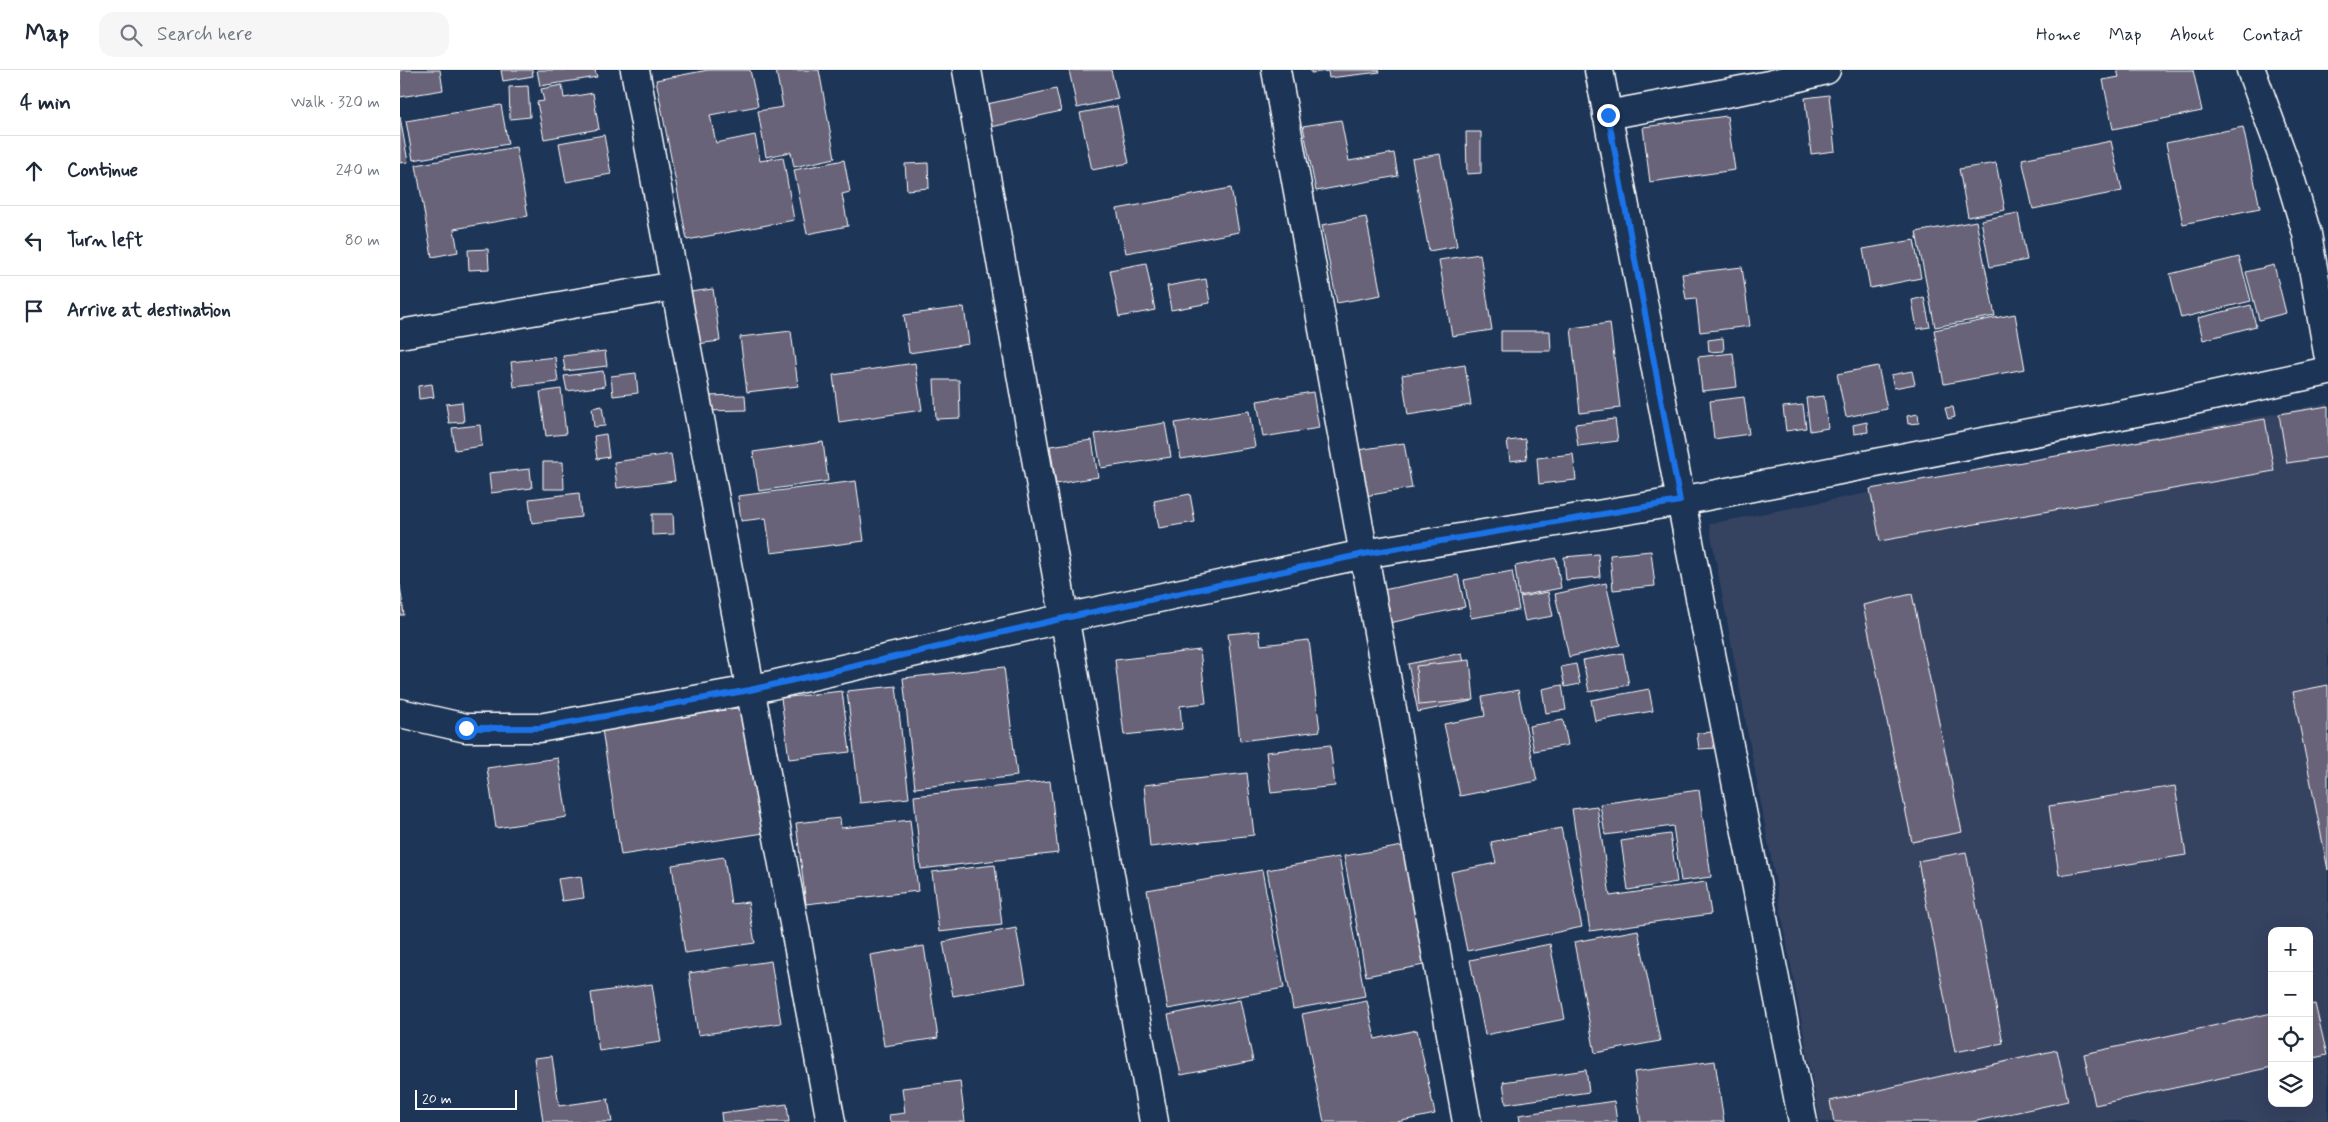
<!DOCTYPE html>
<html lang="en">
<head>
<meta charset="utf-8">
<style>
	body { margin:0; font-family:Mynerve,sans-serif; background:#f6f6f7; color:#1f2937 }
	.controls { position:absolute; right:15px; bottom:15px; display:grid; overflow:hidden; border-radius:10px; box-shadow:0 5px 20px #0002 }
	.controls button { width:45px; height:45px; display:grid; place-items:center; padding:0; border:0; border-bottom:1px solid #e0e1e3; background:#fff; color:#1f2937; font:25px sans-serif }
	.scale { position:absolute; left:15px; bottom:12px; width:102px; box-sizing:border-box; padding-left:5px; border:2px solid #fff; border-top:0; font-size:14px; line-height:18px; white-space:nowrap; color:#fff; -webkit-text-stroke:4px #1d3557; paint-order:stroke }
	.stop { position:absolute; width:15px; height:15px; margin:-11px; border:4px solid #1a73e8; border-radius:50%; background:#fff }
	.stop.end { background:#1a73e8; border-color:#fff; box-shadow:0 1px 5px #0008 }
	.list { margin:0; padding:0; list-style:none }
	h2 { display:flex; justify-content:space-between; align-items:center; height:65px; margin:0; padding:0 20px; font-size:21px }
	h2 small { font-size:16px; font-weight:400; color:#747a83 }
	.list li { display:grid; grid-template-columns:32px 1fr auto; gap:15px; align-items:center; box-sizing:border-box; height:70px; padding:0 20px; border-top:1px solid #e0e1e3 }
	.list b { display:block; font-size:19px; white-space:nowrap }
	.list em { font-size:16px; font-style:normal; color:#747a83 }
	.icon { flex:none; width:28px; height:28px; fill:none; stroke:currentColor; stroke-width:2; stroke-linecap:round; stroke-linejoin:round }
	.map { position:relative; flex:none; width:1928px; height:1052px; overflow:hidden }
	header { display:flex; align-items:center; gap:30px; box-sizing:border-box; height:70px; padding:0 25px; background:#fff; border-bottom:1px solid #e0e1e3 }
	header strong { font-size:24px }
	nav { display:flex; gap:28px; margin-inline-start:auto; font-size:18px }
	.search { width:350px; height:45px; background:#f6f6f7; display:flex; align-items:center; gap:12px; box-sizing:border-box; padding:0 18px; border-radius:15px; color:#747a83; font-size:19px }
	main { display:flex }
	aside { flex:1; background:#fff }
	.map>svg:first-child { display:block }
	.built { fill:#344361; fill-rule:evenodd }
	.building { fill:#686378; stroke:#fff }
	.lines { fill:none; stroke-linecap:round; stroke-linejoin:round }
	.minor-casing { stroke:#fff; stroke-width:31 }
	.minor { stroke:#1d3557; stroke-width:28 }
	.route { stroke:#1a73e8; stroke-width:6 }
</style>
</head>
<body>
<header>
<strong>Map</strong>
<div class="search"><svg class="icon" aria-label="search" viewBox="0 0 24 24"><circle cx="10" cy="10" r="6"/><path d="M15 15l6 6"/></svg>Search here</div>
<nav><a>Home</a><a>Map</a><a>About</a><a>Contact</a></nav>
</header>
<main>
<aside>
<h2>4 min<small>Walk · 320 m</small></h2>
<ul class="list">
<li><svg class="icon" aria-label="ahead" viewBox="0 0 24 24"><path d="M12 20V5M6 11l6-6 6 6"/></svg><div><b>Continue</b></div><em>240 m</em></li>
<li><svg class="icon" aria-label="left" viewBox="0 0 24 24"><path d="M17 20v-9H6M10 6l-5 5 5 5"/></svg><div><b>Turn left</b></div><em>80 m</em></li>
<li><svg class="icon" aria-label="arrive" viewBox="0 0 24 24"><path d="M6 21V4h12l-3 4 3 4H6"/></svg><div><b>Arrive at destination</b></div></li>
</ul>
</aside>
<div class="map">
<svg width="1928" height="1052" viewBox="0 0 1928 1052">
	<rect width="100%" height="100%" fill="#1d3557"/>
	<filter id="ink" filterUnits="userSpaceOnUse"><feTurbulence type="fractalNoise" baseFrequency=".02" numOctaves="2"/><feDisplacementMap in="SourceGraphic" scale="10" xChannelSelector="R" yChannelSelector="G"/><feConvolveMatrix kernelMatrix="1 2 1 2 8 2 1 2 1" color-interpolation-filters="sRGB"/></filter>
	<g filter="url(#ink)">
		<path class="built" d="M 1928,333 L 1928,1052 L 1420,1052 L 1309,454 ZM 1872,861 L 1909,861 L 1909,1033 L 1872,1033 Z"/>
		<g class="building">
			<path d="M 0,0 L 40,0 L 43,20 L 0,27 Z"/>
			<path d="M 101,0 L 132,0 L 133,6 L 103,11 Z"/>
			<path d="M 137,0 L 195,0 L 197,7 L 140,16 Z"/>
			<path d="M 308,0 L 350,0 L 358,36 L 310,45 L 316,73 L 355,65 L 360,91 L 383,87 L 394,150 L 287,170 L 256,10 Z"/>
			<path d="M 376,0 L 419,0 L 435,88 L 394,97 L 391,82 L 366,87 L 358,41 L 383,37 Z"/>
			<path d="M 669,0 L 711,0 L 718,29 L 677,38 Z"/>
			<path d="M 911,0 L 979,0 L 980,2 L 929,8 L 928,1 L 911,3 Z"/>
			<path d="M 1717,0 L 1793,0 L 1802,41 L 1713,59 L 1703,10 L 1719,7 Z"/>
			<path d="M 162,15 L 164,28 L 193,23 L 199,59 L 144,69 L 137,32 L 144,31 L 141,19 Z"/>
			<path d="M 128,16 L 130,47 L 110,49 L 109,17 Z"/>
			<path d="M 656,19 L 661,41 L 583,59 L 578,36 Z"/>
			<path d="M 1429,25 L 1435,81 L 1411,84 L 1405,28 Z"/>
			<path d="M 101,35 L 108,74 L 13,90 L 6,51 Z"/>
			<path d="M 717,36 L 729,93 L 692,100 L 680,43 Z"/>
			<path d="M 1327,46 L 1335,100 L 1250,112 L 1243,57 Z"/>
			<path d="M 0,47 L 8,92 L 0,93 Z"/>
			<path d="M 941,50 L 949,91 L 994,83 L 998,106 L 916,121 L 903,56 Z"/>
			<path d="M 1843,57 L 1860,138 L 1783,154 L 1766,73 Z"/>
			<path d="M 1066,62 L 1081,62 L 1081,103 L 1067,104 Z"/>
			<path d="M 204,65 L 211,104 L 166,112 L 159,73 Z"/>
			<path d="M 1711,71 L 1722,121 L 1633,139 L 1622,89 Z"/>
			<path d="M 116,77 L 128,146 L 54,159 L 58,182 L 32,187 L 16,95 Z"/>
			<path d="M 1040,84 L 1057,176 L 1029,181 L 1012,89 Z"/>
			<path d="M 444,90 L 450,122 L 442,124 L 448,156 L 407,164 L 394,100 Z"/>
			<path d="M 528,93 L 529,118 L 507,120 L 505,94 Z"/>
			<path d="M 1596,93 L 1605,140 L 1568,147 L 1559,99 Z"/>
			<path d="M 831,118 L 839,162 L 726,183 L 717,139 Z"/>
			<path d="M 1618,143 L 1627,190 L 1590,197 L 1581,150 Z"/>
			<path d="M 966,147 L 981,225 L 937,233 L 922,155 Z"/>
			<path d="M 1576,151 L 1595,246 L 1535,257 L 1516,162 Z"/>
			<path d="M 1514,170 L 1521,208 L 1470,218 L 1463,179 Z"/>
			<path d="M 88,179 L 89,199 L 69,200 L 68,180 Z"/>
			<path d="M 1080,184 L 1092,260 L 1052,266 L 1039,190 Z"/>
			<path d="M 1839,187 L 1851,231 L 1781,248 L 1770,204 Z"/>
			<path d="M 746,193 L 755,240 L 719,247 L 710,200 Z"/>
			<path d="M 1874,195 L 1886,243 L 1859,250 L 1846,202 Z"/>
			<path d="M 1342,197 L 1350,256 L 1300,262 L 1296,228 L 1286,229 L 1282,204 Z"/>
			<path d="M 806,209 L 810,233 L 771,240 L 767,216 Z"/>
			<path d="M 313,219 L 320,271 L 289,275 L 283,223 Z"/>
			<path d="M 1524,227 L 1530,257 L 1517,259 L 1512,230 Z"/>
			<path d="M 1851,235 L 1856,256 L 1803,270 L 1798,248 Z"/>
			<path d="M 564,237 L 569,274 L 509,283 L 504,245 Z"/>
			<path d="M 1615,244 L 1625,299 L 1544,314 L 1534,260 Z"/>
			<path d="M 1210,253 L 1220,338 L 1180,343 L 1171,258 Z"/>
			<path d="M 391,261 L 398,316 L 347,322 L 340,267 Z"/>
			<path d="M 1101,261 L 1150,261 L 1151,281 L 1101,281 Z"/>
			<path d="M 1323,268 L 1324,281 L 1309,282 L 1308,270 Z"/>
			<path d="M 205,281 L 207,296 L 165,301 L 163,286 Z"/>
			<path d="M 1333,283 L 1337,317 L 1302,321 L 1298,287 Z"/>
			<path d="M 155,287 L 158,312 L 114,317 L 111,292 Z"/>
			<path d="M 515,293 L 522,340 L 439,352 L 433,305 Z"/>
			<path d="M 1065,295 L 1071,335 L 1008,345 L 1002,305 Z"/>
			<path d="M 1478,296 L 1487,339 L 1446,347 L 1437,304 Z"/>
			<path d="M 203,301 L 205,316 L 167,321 L 164,306 Z"/>
			<path d="M 1512,301 L 1515,314 L 1494,318 L 1491,305 Z"/>
			<path d="M 236,303 L 238,323 L 213,326 L 211,306 Z"/>
			<path d="M 534,310 L 559,310 L 560,348 L 536,349 Z"/>
			<path d="M 32,314 L 34,327 L 19,329 L 18,316 Z"/>
			<path d="M 161,319 L 166,364 L 146,366 L 140,322 Z"/>
			<path d="M 913,322 L 919,358 L 863,367 L 857,331 Z"/>
			<path d="M 345,325 L 346,340 L 306,341 L 306,326 Z"/>
			<path d="M 1424,326 L 1428,358 L 1410,361 L 1406,328 Z"/>
			<path d="M 1344,327 L 1349,364 L 1314,369 L 1310,331 Z"/>
			<path d="M 62,332 L 64,352 L 49,353 L 46,334 Z"/>
			<path d="M 1403,335 L 1406,358 L 1386,361 L 1383,337 Z"/>
			<path d="M 202,336 L 205,356 L 194,357 L 192,338 Z"/>
			<path d="M 1928,336 L 1928,387 L 1887,393 L 1879,344 Z"/>
			<path d="M 1553,337 L 1555,347 L 1548,349 L 1545,338 Z"/>
			<path d="M 849,341 L 855,377 L 781,389 L 775,353 Z"/>
			<path d="M 1518,344 L 1519,353 L 1508,354 L 1507,346 Z"/>
			<path d="M 1215,349 L 1218,371 L 1178,376 L 1175,354 Z"/>
			<path d="M 1865,349 L 1874,401 L 1480,471 L 1470,419 Z"/>
			<path d="M 1467,352 L 1468,362 L 1454,364 L 1453,355 Z"/>
			<path d="M 765,353 L 771,387 L 701,398 L 695,364 Z"/>
			<path d="M 80,355 L 82,376 L 55,380 L 52,358 Z"/>
			<path d="M 206,364 L 209,387 L 197,389 L 194,366 Z"/>
			<path d="M 1125,369 L 1127,389 L 1110,391 L 1107,371 Z"/>
			<path d="M 692,370 L 698,407 L 656,414 L 650,376 Z"/>
			<path d="M 423,372 L 428,411 L 359,421 L 353,382 Z"/>
			<path d="M 1004,373 L 1012,418 L 965,426 L 958,380 Z"/>
			<path d="M 271,384 L 275,411 L 217,418 L 214,392 Z"/>
			<path d="M 1173,384 L 1176,410 L 1139,414 L 1137,388 Z"/>
			<path d="M 143,392 L 163,392 L 164,419 L 143,419 Z"/>
			<path d="M 130,399 L 132,418 L 91,423 L 89,403 Z"/>
			<path d="M 456,411 L 464,471 L 371,483 L 366,448 L 341,451 L 338,426 Z"/>
			<path d="M 179,423 L 181,447 L 132,453 L 129,429 Z"/>
			<path d="M 790,424 L 795,452 L 759,458 L 754,431 Z"/>
			<path d="M 252,444 L 273,444 L 274,464 L 252,465 Z"/>
			<path d="M 1251,481 L 1255,516 L 1213,520 L 1210,485 Z"/>
			<path d="M 1198,484 L 1200,507 L 1166,510 L 1164,487 Z"/>
			<path d="M 1156,488 L 1161,518 L 1119,526 L 1115,496 Z"/>
			<path d="M 1112,501 L 1119,540 L 1071,548 L 1064,510 Z"/>
			<path d="M 1058,505 L 1065,537 L 989,553 L 983,520 Z"/>
			<path d="M 1206,513 L 1220,575 L 1169,587 L 1155,524 Z"/>
			<path d="M 0,515 L 4,545 L 0,545 Z"/>
			<path d="M 1148,522 L 1153,546 L 1125,551 L 1120,527 Z"/>
			<path d="M 1512,524 L 1562,762 L 1512,772 L 1463,535 Z"/>
			<path d="M 859,561 L 861,575 L 909,570 L 920,661 L 840,671 L 828,564 Z"/>
			<path d="M 800,580 L 806,633 L 780,636 L 782,659 L 724,665 L 715,590 Z"/>
			<path d="M 1062,583 L 1072,631 L 1018,642 L 1008,594 Z"/>
			<path d="M 1223,583 L 1229,615 L 1189,622 L 1183,590 Z"/>
			<path d="M 1070,590 L 1074,630 L 1019,635 L 1016,596 Z"/>
			<path d="M 1176,594 L 1180,614 L 1165,617 L 1161,597 Z"/>
			<path d="M 604,597 L 617,706 L 515,718 L 503,608 Z"/>
			<path d="M 1162,615 L 1166,640 L 1146,643 L 1142,619 Z"/>
			<path d="M 1928,615 L 1928,800 L 1893,622 Z"/>
			<path d="M 496,616 L 509,728 L 460,733 L 447,621 Z"/>
			<path d="M 1249,619 L 1253,641 L 1195,651 L 1191,630 Z"/>
			<path d="M 1118,620 L 1137,711 L 1060,726 L 1044,654 L 1085,646 L 1082,627 Z"/>
			<path d="M 442,621 L 450,682 L 389,689 L 381,628 Z"/>
			<path d="M 343,637 L 364,763 L 221,785 L 202,659 Z"/>
			<path d="M 1163,650 L 1168,675 L 1134,681 L 1129,656 Z"/>
			<path d="M 1314,662 L 1315,678 L 1299,679 L 1297,663 Z"/>
			<path d="M 930,675 L 935,716 L 871,723 L 866,682 Z"/>
			<path d="M 158,688 L 167,747 L 96,758 L 87,698 Z"/>
			<path d="M 847,703 L 854,765 L 750,777 L 744,715 Z"/>
			<path d="M 650,711 L 658,783 L 521,799 L 514,726 Z"/>
			<path d="M 1775,716 L 1786,785 L 1659,805 L 1649,736 Z"/>
			<path d="M 1299,720 L 1311,807 L 1281,811 L 1273,756 L 1205,765 L 1200,734 Z"/>
			<path d="M 1197,736 L 1210,826 L 1306,812 L 1311,844 L 1190,861 L 1172,739 Z"/>
			<path d="M 440,748 L 441,758 L 510,750 L 518,821 L 406,834 L 396,753 Z"/>
			<path d="M 1161,758 L 1182,857 L 1067,881 L 1051,802 L 1096,793 L 1091,772 Z"/>
			<path d="M 1270,764 L 1277,812 L 1228,820 L 1221,771 Z"/>
			<path d="M 1003,776 L 1024,895 L 966,906 L 944,786 Z"/>
			<path d="M 1566,782 L 1603,973 L 1555,982 L 1518,791 Z"/>
			<path d="M 324,787 L 331,834 L 348,832 L 355,873 L 285,883 L 272,795 Z"/>
			<path d="M 939,787 L 965,926 L 893,939 L 867,800 Z"/>
			<path d="M 595,795 L 602,855 L 539,862 L 532,802 Z"/>
			<path d="M 862,800 L 884,918 L 768,939 L 747,820 Z"/>
			<path d="M 181,806 L 184,828 L 162,831 L 158,809 Z"/>
			<path d="M 616,858 L 626,913 L 553,926 L 543,872 Z"/>
			<path d="M 1238,860 L 1260,971 L 1195,983 L 1174,872 Z"/>
			<path d="M 1150,874 L 1165,949 L 1085,965 L 1070,890 Z"/>
			<path d="M 524,876 L 538,968 L 484,976 L 470,885 Z"/>
			<path d="M 371,891 L 381,953 L 298,965 L 289,903 Z"/>
			<path d="M 252,914 L 261,972 L 199,981 L 191,923 Z"/>
			<path d="M 840,930 L 853,991 L 781,1005 L 768,945 Z"/>
			<path d="M 967,931 L 975,969 L 1017,960 L 1035,1044 L 997,1052 L 924,1052 L 902,944 Z"/>
			<path d="M 1915,934 L 1927,985 L 1909,989 L 1909,935 Z"/>
			<path d="M 1872,943 L 1872,997 L 1695,1035 L 1684,984 Z"/>
			<path d="M 1657,980 L 1668,1031 L 1572,1052 L 1434,1052 L 1430,1031 Z"/>
			<path d="M 152,986 L 159,1036 L 208,1029 L 212,1052 L 143,1052 L 134,988 Z"/>
			<path d="M 1315,991 L 1324,1052 L 1241,1052 L 1234,1002 Z"/>
			<path d="M 1186,1000 L 1189,1022 L 1106,1034 L 1103,1012 Z"/>
			<path d="M 560,1011 L 565,1052 L 490,1052 L 489,1045 L 505,1043 L 502,1018 Z"/>
			<path d="M 1214,1031 L 1217,1052 L 1120,1052 L 1119,1045 Z"/>
			<path d="M 387,1034 L 389,1052 L 322,1052 L 321,1043 Z"/>
		</g>
		<g class="lines">
			<g class="minor-casing">
				<g id="minor">
					<path d="M 235,0 L 431,1052"/>
					<path d="M 567,0 L 754,1052"/>
					<path d="M 876,0 L 1067,1052"/>
					<path d="M 1199,0 L 1281,431 L 1403,1052"/>
					<path d="M 1851,0 L 1888,101 L 1907,164 L 1928,283"/>
					<path d="M 1207,45 L 1369,15 L 1426,0"/>
					<path d="M 0,264 L 275,216"/>
					<path d="M 0,643 L 66,658 L 139,658 L 350,620 L 665,548 L 964,484 L 1281,431 L 1757,338 L 1928,301"/>
				</g>
			</g>
			<use href="#minor" class="minor"/>
		</g>
	</g>
	<g class="lines" filter="url(#ink)">
		<path class="route" d="M 66,658 L 139,658 L 350,620 L 665,548 L 964,484 L 1280,431 L 1208,45"/>
	</g>
</svg>
<div class="controls">
<button>+</button>
<button>−</button>
<button><svg class="icon" aria-label="locate" viewBox="0 0 24 24"><circle cx="12" cy="12" r="6"/><path d="M12 2v4M12 18v4M2 12h4M18 12h4"/></svg></button>
<button><svg class="icon" aria-label="layers" viewBox="0 0 24 24"><path d="M12 4l9 5-9 5-9-5zM3 14l9 5 9-5"/></svg></button>
</div>
<div class="scale">20 m</div>
<div class="stop" style="left:66px;top:658px"></div>
<div class="stop end" style="left:1208px;top:45px"></div>
</div>
</main>
</body>
</html>
